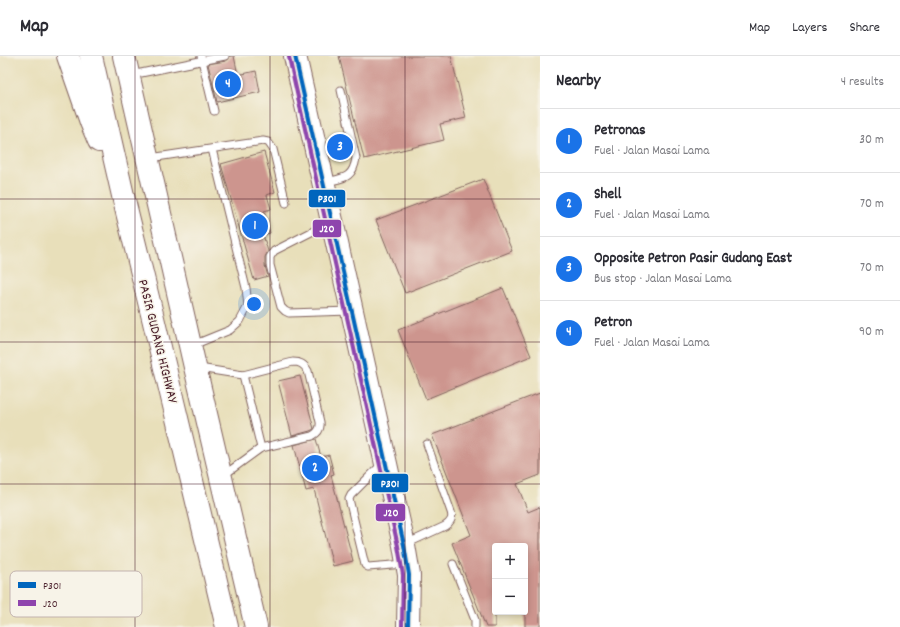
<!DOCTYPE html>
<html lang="en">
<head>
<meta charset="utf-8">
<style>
	body { margin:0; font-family:Dekko,sans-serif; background:#f7f7f7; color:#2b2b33 }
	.controls { position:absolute; right:12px; bottom:12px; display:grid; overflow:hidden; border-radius:4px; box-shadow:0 2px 6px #0003 }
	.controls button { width:36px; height:36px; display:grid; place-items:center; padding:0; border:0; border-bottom:1px solid #e1e1e2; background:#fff; color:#2b2b33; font:20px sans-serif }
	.you { position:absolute; left:254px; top:248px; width:14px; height:14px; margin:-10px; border:3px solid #fff; border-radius:50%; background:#1a73e8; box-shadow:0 0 0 6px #1a73e833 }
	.badge { display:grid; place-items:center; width:26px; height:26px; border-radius:50%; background:#1a73e8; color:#fff; font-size:13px; font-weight:700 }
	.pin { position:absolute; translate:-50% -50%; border:2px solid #fff; box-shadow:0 1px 4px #0006 }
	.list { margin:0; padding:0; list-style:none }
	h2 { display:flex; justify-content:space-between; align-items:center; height:52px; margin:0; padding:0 16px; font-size:17px }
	h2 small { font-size:13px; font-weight:400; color:#7c7c81 }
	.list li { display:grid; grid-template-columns:26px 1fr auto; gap:12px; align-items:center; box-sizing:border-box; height:64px; padding:0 16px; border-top:1px solid #e1e1e2 }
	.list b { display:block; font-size:15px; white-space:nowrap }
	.list p { margin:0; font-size:13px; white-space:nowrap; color:#7c7c81 }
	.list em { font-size:13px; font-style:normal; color:#7c7c81 }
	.map { position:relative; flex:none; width:540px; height:571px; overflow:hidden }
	header { display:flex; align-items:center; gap:24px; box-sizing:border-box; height:56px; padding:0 20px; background:#fff; border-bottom:1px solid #e1e1e2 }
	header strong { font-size:19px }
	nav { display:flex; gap:22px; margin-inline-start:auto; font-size:14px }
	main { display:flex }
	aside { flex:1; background:#fff }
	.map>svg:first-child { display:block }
	.building { fill:#cd958e }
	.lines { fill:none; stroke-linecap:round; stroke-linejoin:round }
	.service-casing { stroke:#81625d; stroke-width:9 }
	.primary-casing { stroke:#81625d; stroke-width:24 }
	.trunk-casing { stroke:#81625d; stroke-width:24 }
	.service { stroke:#fff; stroke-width:7 }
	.primary { stroke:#fff; stroke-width:22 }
	.trunk { stroke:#fff; stroke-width:22 }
	.bus-1-casing { stroke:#f7f3e8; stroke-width:7 }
	.bus-2-casing { stroke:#f7f3e8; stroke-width:7 }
	.bus-1 { stroke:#0065bd; stroke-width:4 }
	.bus-2 { stroke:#8e44ad; stroke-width:4 }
	.grid { fill:none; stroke:#4a1f2b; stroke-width:1; stroke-opacity:0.55 }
	.labels { text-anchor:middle; stroke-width:3; stroke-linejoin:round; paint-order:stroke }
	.street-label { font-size:14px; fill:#4a1f2b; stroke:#f7f3e8 }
	.key { fill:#f7f3e8; stroke:#c3b3af; stroke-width:1 }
	.key-label { font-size:11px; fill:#4a1f2b }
	.line-badge { stroke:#f7f3e8; stroke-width:1.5 }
	.badge-label { font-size:11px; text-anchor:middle; font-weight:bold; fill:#fff }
</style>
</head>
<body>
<header>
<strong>Map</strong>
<nav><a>Map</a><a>Layers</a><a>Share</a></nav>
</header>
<main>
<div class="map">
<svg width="540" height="571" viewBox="0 0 540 571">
	<rect width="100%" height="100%" fill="#f7f3e8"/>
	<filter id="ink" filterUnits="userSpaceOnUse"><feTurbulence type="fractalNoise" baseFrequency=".025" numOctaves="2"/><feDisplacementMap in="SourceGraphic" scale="8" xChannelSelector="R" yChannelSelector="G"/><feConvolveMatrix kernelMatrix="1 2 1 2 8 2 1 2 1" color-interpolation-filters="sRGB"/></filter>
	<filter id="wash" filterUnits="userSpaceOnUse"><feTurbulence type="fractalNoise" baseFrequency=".012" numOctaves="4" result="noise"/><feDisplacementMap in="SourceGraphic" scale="16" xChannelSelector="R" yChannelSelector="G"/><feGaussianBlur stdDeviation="0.9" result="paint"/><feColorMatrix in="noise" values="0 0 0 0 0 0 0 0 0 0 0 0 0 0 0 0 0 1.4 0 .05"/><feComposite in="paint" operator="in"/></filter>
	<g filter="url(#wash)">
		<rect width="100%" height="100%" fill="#e8dfba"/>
		<g id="blocks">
			<g class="building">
				<path d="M 230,0 L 234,0 L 238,19 L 256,15 L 260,36 L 217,46 L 208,8 L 226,5 L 229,3 Z"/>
				<path d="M 339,0 L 451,0 L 466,62 L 440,68 L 444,84 L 364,103 Z"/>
				<path d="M 264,96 L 275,136 L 267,139 L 271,153 L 264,155 L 270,177 L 263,179 L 268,195 L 265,201 L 265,210 L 268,220 L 254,224 L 221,108 Z"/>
				<path d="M 483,123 L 512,195 L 405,237 L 376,164 Z"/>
				<path d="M 503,232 L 531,300 L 426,343 L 398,274 Z"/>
				<path d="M 300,320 L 314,373 L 310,375 L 292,380 L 278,325 Z"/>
				<path d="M 540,337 L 540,419 L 517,428 L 528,456 L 540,451 L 540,571 L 525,571 L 525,490 L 495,490 L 495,571 L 486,571 L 452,487 L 471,479 L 432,379 Z"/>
				<path d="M 316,383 L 321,401 L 329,399 L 334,418 L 331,419 L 353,505 L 333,510 L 314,433 L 306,435 L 294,389 Z"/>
			</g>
		</g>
	</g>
	<g filter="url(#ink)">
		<use href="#blocks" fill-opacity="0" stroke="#81625d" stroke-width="1"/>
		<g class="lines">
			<g class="service-casing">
				<g id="service">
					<path d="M 201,0 L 214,55"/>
					<path d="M 131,19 L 225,0"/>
					<path d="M 150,102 L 263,85 L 268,86 L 273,93 L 286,147"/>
					<path d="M 326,126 C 343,122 353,123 356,102 L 341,34"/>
					<path d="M 331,166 L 274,195 L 270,201 L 270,209 L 281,251 L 285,255 L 289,257 L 350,255"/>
					<path d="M 193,289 L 230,274 L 240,265 L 248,250 L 246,232 L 212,93"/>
					<path d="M 199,312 L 243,319 L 293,306 C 300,306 304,308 308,315 L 320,366 C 321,373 318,377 312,380 L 261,392 L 224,419"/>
					<path d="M 243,319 L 261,392"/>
					<path d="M 383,408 L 376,414 L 351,439 L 349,443 L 365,509 L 368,511 L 405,508"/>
					<path d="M 406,488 L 445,470 C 451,466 453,462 451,456 L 427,388"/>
					<path d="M 453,508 L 475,564 L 475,571"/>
				</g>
			</g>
			<g class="primary-casing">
				<path id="primary" d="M 295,0 L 332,165 L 404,489 L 409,519 L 408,571"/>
			</g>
			<g class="trunk-casing">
				<g id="trunk">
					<path d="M 68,0 L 91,66 L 99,85"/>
					<path d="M 91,0 L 124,144 L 153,262 L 227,571"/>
					<path d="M 124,0 L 195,311 L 256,571"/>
				</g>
			</g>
			<use href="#service" class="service"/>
			<use href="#primary" class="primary"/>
			<use href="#trunk" class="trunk"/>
			<g class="bus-1-casing">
				<path id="bus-1" d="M 295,0 L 404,489 L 409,519 L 408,571"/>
			</g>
			<g class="bus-2-casing">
				<path id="bus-2" d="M 289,1 L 398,490 L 403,519 L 402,571"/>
			</g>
			<use href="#bus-1" class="bus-1"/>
			<use href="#bus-2" class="bus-2"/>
		</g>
	</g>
	<path class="grid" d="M 135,0 L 135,571M 270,0 L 270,571M 405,0 L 405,571M 0,143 L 540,143M 0,286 L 540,286M 0,428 L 540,428"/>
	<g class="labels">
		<g class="street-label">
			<text transform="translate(159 285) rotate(76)" y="5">PASIR GUDANG HIGHWAY</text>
		</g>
	</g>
	<rect x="10" y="515" width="132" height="46" rx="6" class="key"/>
	<rect x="18" y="526" width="18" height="6" fill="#0065bd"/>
	<rect x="18" y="544" width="18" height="6" fill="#8e44ad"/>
	<g class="key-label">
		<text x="43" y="533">P301</text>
		<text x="43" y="551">J20</text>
	</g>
	<g class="line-badge">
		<rect x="308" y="133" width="38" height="19" rx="4" fill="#0065bd"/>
		<rect x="312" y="163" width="30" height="19" rx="4" fill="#8e44ad"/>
		<rect x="371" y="417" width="38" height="20" rx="4" fill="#0065bd"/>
		<rect x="375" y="447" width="31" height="19" rx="4" fill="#8e44ad"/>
	</g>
	<g class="badge-label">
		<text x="327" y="146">P301</text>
		<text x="327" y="176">J20</text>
		<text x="390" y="431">P301</text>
		<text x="391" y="460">J20</text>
	</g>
</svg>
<div class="controls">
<button>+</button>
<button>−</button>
</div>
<div class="you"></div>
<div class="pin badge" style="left:255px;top:170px">1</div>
<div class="pin badge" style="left:315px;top:412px">2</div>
<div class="pin badge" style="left:340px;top:91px">3</div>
<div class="pin badge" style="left:228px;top:28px">4</div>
</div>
<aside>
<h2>Nearby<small>4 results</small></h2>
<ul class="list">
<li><span class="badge">1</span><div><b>Petronas</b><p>Fuel · Jalan Masai Lama</p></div><em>30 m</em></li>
<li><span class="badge">2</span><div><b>Shell</b><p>Fuel · Jalan Masai Lama</p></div><em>70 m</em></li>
<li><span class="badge">3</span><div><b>Opposite Petron Pasir Gudang East</b><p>Bus stop · Jalan Masai Lama</p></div><em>70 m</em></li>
<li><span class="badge">4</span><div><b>Petron</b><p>Fuel · Jalan Masai Lama</p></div><em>90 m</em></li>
</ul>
</aside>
</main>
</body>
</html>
